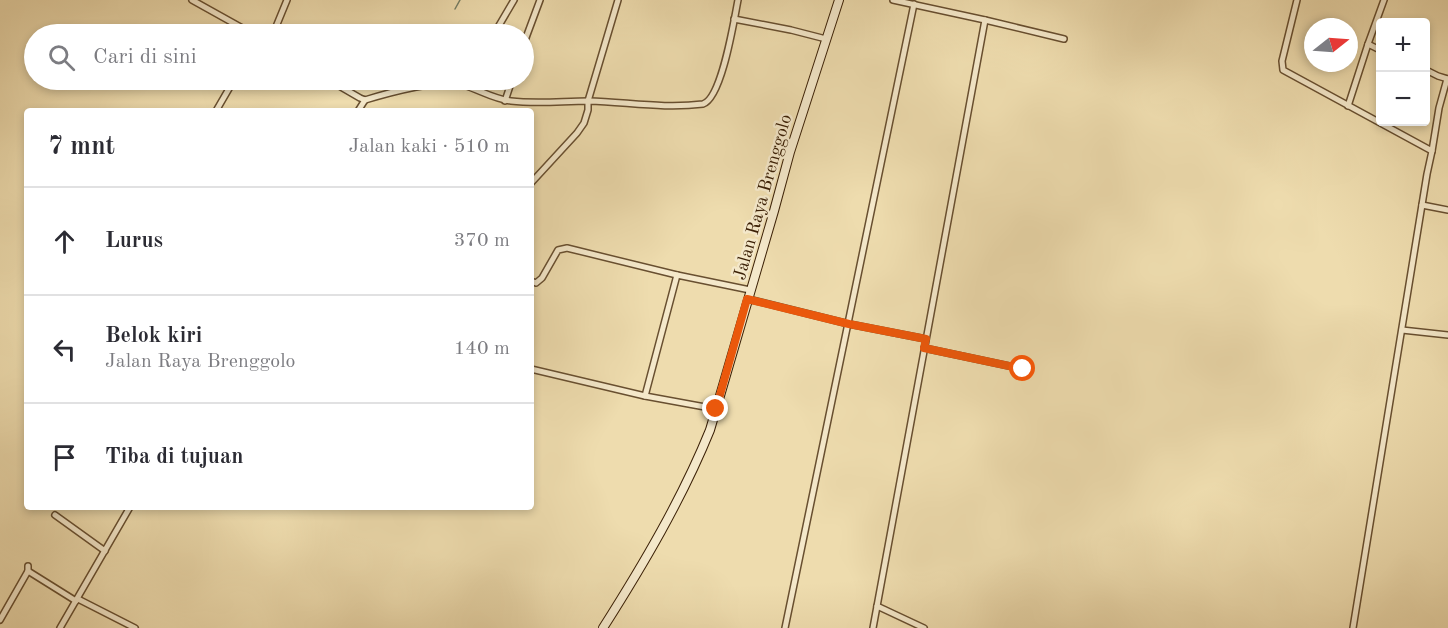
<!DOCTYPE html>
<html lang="id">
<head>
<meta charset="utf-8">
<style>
	body { margin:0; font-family:"Old Standard TT",serif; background:#f7f7f7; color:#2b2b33 }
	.controls { position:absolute; right:18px; top:18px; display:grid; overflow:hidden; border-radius:6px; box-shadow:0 3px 9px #0003 }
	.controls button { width:54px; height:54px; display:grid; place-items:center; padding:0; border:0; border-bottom:2px solid #e1e1e2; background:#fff; color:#2b2b33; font:30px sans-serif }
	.compass { position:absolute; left:1304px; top:18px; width:54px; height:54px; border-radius:50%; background:#fff; box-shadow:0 3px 9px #0003; rotate:73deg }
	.stop { position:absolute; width:18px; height:18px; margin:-14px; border:4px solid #ea580c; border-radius:50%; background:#fff }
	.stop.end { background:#ea580c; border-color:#fff; box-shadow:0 2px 6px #0008 }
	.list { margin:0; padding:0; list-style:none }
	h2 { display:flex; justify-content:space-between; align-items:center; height:78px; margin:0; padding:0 24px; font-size:26px }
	h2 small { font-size:20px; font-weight:400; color:#7c7c81 }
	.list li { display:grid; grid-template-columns:39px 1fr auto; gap:18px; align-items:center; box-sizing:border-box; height:108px; padding:0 24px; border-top:2px solid #e1e1e2 }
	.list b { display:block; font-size:22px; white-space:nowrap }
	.list p { margin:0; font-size:20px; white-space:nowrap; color:#7c7c81 }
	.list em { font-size:20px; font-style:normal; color:#7c7c81 }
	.icon { flex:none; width:33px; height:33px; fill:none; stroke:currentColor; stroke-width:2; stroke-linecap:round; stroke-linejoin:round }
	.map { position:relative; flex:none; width:1448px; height:628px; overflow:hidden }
	.search { position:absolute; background:#fff; box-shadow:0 3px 9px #0003; left:24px; top:24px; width:510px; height:66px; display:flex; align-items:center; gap:15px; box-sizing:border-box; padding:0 21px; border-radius:33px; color:#7c7c81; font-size:22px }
	.panel { position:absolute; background:#fff; box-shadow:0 3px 9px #0003; left:24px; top:108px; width:510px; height:402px; border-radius:6px }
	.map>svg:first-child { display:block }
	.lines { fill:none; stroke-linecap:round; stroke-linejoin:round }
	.stream { stroke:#747e66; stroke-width:1.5 }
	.minor-casing { stroke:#684f30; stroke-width:8 }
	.secondary-casing { stroke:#3b2006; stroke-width:10 }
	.minor { stroke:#f4e8ca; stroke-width:5 }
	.secondary { stroke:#f4e8ca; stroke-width:8 }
	.route { stroke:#ea580c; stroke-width:8 }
	.labels { text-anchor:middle; stroke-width:5; stroke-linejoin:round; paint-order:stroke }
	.street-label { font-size:18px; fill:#3b2006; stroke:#f4e8ca }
</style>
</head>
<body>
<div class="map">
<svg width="1448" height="628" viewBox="0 0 1448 628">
	<rect width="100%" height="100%" fill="#eedcae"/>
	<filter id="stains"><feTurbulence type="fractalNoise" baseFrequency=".00333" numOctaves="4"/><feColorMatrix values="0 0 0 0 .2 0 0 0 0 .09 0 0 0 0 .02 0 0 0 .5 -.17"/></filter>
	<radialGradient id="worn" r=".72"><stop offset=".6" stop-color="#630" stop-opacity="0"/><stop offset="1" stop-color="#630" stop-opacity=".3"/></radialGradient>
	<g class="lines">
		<path class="stream" d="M 455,9 L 460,0"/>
		<g class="minor-casing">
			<g id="minor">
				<path d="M 192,0 L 253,34"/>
				<path d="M 1297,0 L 1282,61 L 1283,70 L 1432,151 L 1427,174 L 1353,628"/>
				<path d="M 734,19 L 791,30 L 826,39"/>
				<path d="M 985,20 L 1064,39"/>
				<path d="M 273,34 L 287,0"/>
				<path d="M 494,34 L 514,0"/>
				<path d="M 524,43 L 540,0"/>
				<path d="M 1368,44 L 1380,50"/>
				<path d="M 1426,70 L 1438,76 L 1448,79"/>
				<path d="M 329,80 L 360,98 L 365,100 C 388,93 442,78 463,85 C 480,90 493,99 511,101 C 537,104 563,101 589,101 C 627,102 664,109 703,104 C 722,98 734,20 738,0"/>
				<path d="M 505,101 L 512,80"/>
				<path d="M 1348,106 L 1368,44 L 1384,0"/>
				<path d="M 216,111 L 234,80"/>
				<path d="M 358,111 L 365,100"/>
				<path d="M 1432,151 L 1439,108 L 1447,79"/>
				<path d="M 531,183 L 577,133 L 584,123 L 588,110 L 588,101 L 618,0"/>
				<path d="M 1422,205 L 1448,210"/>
				<path d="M 531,281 L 536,283 L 542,278 L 558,250 L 567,248 L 677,275"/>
				<path d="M 748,299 L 849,324 L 926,339"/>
				<path d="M 1402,330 L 1448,335"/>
				<path d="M 924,348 L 1023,369"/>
				<path d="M 531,369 L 645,396 L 716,409"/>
				<path d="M 645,396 L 677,275 L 750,290"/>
				<path d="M 55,515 L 105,551"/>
				<path d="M 28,571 L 76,601"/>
				<path d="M 78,599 L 135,628"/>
				<path d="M 877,606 L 924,628"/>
				<path d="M 0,620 L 28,571 L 28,566"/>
				<path d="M 60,628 L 130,507"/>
				<path d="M 785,628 L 914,4"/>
				<path d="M 873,628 L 985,20 L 893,0"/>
			</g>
		</g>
		<g class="secondary-casing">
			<path id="secondary" d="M 603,628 C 643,565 682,499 710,430 L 774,211 L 790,152 L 839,0"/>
		</g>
		<use href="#minor" class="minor"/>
		<use href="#secondary" class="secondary"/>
	</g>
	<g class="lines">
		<path class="route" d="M 716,409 L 747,299 L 849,324 L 926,339 L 924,348 L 1023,369"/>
	</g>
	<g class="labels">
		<g class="street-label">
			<text transform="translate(762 197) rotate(-74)" y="6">Jalan Raya Brenggolo</text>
		</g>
	</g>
	<rect width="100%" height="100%" filter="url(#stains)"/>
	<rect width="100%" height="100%" fill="url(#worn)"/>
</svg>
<div class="controls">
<button>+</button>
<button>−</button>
</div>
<svg class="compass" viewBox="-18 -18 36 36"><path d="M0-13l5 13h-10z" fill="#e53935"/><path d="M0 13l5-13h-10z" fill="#7c7c81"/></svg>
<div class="stop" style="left:1023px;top:369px"></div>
<div class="stop end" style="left:716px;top:409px"></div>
<div class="search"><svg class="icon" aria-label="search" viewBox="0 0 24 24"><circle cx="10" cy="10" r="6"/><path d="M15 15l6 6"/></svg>Cari di sini</div>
<section class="panel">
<h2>7 mnt<small>Jalan kaki · 510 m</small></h2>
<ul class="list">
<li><svg class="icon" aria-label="ahead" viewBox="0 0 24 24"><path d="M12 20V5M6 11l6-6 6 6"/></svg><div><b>Lurus</b></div><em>370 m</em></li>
<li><svg class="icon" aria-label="left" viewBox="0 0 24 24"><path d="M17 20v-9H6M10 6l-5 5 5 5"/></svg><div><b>Belok kiri</b><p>Jalan Raya Brenggolo</p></div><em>140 m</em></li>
<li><svg class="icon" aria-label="arrive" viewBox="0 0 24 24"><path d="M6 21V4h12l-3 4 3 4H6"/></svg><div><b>Tiba di tujuan</b></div></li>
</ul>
</section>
</div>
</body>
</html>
